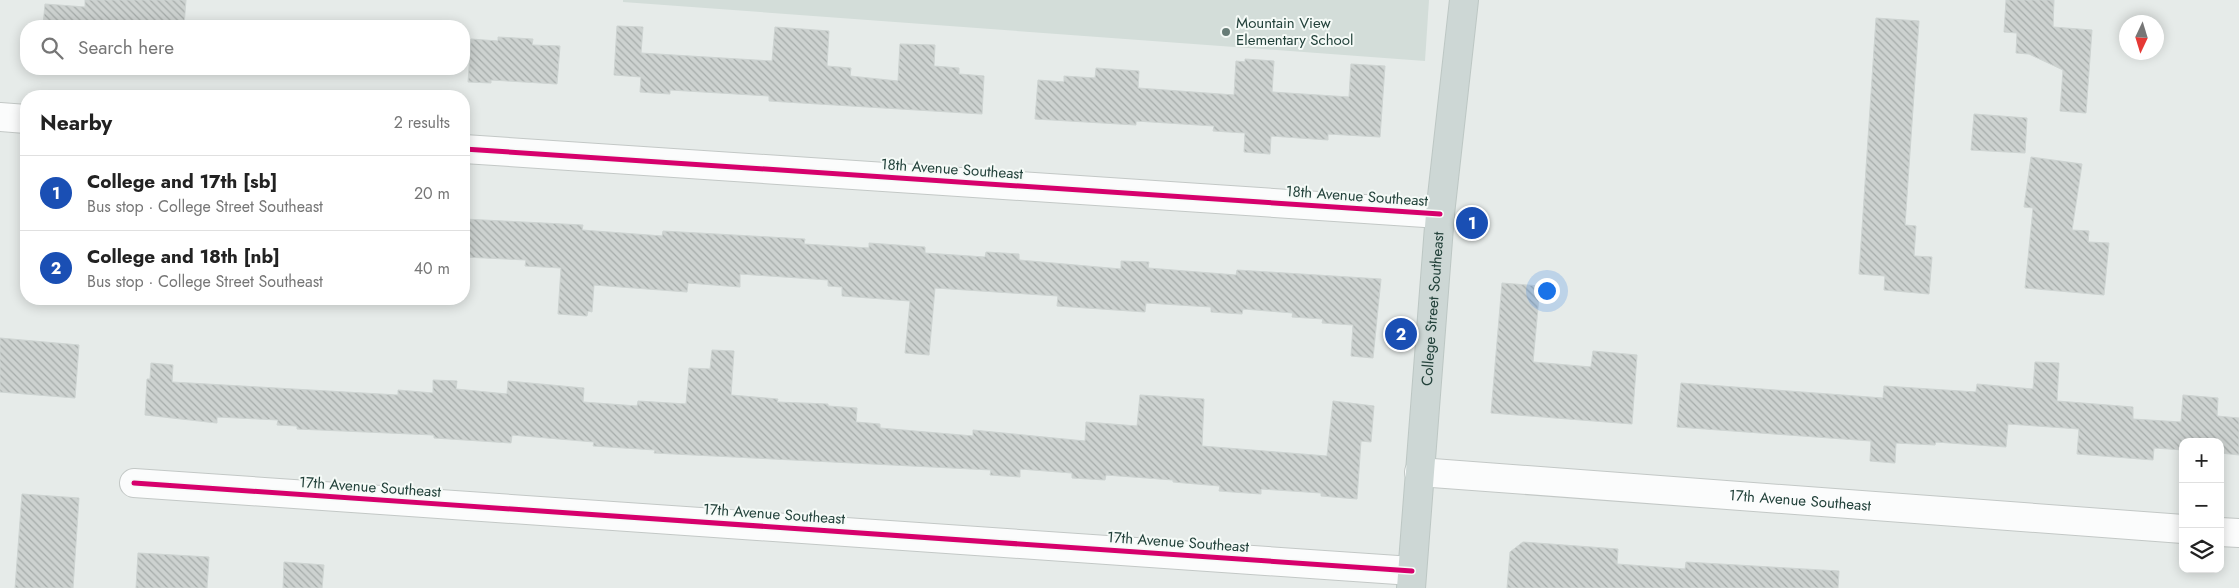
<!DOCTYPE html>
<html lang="en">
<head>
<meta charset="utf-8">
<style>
	body { margin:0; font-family:Jost,sans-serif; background:#f2f2f2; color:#222 }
	.controls { position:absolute; right:15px; bottom:15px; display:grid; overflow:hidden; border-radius:10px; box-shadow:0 2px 12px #0003 }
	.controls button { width:45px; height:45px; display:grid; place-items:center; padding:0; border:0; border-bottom:1px solid #e0e0e0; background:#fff; color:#222; font:25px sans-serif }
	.compass { position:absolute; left:2119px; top:15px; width:45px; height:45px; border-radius:50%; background:#fff; box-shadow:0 2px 12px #0003; rotate:184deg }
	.you { position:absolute; left:1546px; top:290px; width:18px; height:18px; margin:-12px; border:4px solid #fff; border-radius:50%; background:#1a73e8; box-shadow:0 0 0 8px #1a73e833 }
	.badge { display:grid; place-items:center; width:32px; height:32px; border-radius:50%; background:#677c77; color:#fff; font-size:16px; font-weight:700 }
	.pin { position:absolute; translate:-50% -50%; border:2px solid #fff; box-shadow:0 1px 5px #0006 }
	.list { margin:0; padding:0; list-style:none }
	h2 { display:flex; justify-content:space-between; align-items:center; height:65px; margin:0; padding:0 20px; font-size:21px }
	h2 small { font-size:16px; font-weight:400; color:#767676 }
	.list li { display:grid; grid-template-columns:32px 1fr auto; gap:15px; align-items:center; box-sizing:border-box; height:75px; padding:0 20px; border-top:1px solid #e0e0e0 }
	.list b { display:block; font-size:19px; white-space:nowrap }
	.list p { margin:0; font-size:16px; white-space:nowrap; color:#767676 }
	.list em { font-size:16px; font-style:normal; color:#767676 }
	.icon { flex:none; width:28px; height:28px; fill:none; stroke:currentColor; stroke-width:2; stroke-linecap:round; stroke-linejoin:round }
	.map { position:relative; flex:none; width:2239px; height:588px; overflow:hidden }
	.search { position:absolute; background:#fff; box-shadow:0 2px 12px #0003; left:20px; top:20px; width:450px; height:55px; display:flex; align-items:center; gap:12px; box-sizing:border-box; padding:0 18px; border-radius:20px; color:#767676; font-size:19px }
	.panel { position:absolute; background:#fff; box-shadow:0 2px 12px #0003; left:20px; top:90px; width:450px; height:215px; border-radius:20px }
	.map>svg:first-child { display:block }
	.built { fill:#d3ddd9 }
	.building { fill:url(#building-back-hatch); stroke:#ced4d2 }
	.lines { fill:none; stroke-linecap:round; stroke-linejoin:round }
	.street-casing { stroke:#c3c8c6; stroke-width:30 }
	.primary-casing { stroke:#bdc7c4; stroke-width:30 }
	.street { stroke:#fbfcfc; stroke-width:28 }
	.primary { stroke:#cdd7d5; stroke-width:28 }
	.cycleway-casing { stroke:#f5faf7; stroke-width:8 }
	.cycleway { stroke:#d6006c; stroke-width:5 }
	.poi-dot { fill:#677c77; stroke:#f5faf7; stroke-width:2 }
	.labels { text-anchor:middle; stroke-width:4; stroke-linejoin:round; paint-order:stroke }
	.poi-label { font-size:15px; fill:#22413a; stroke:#f5faf7; text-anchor:start }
	.street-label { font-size:15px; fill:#22413a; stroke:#f5faf7 }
</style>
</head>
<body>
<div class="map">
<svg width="2239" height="588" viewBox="0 0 2239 588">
	<defs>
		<pattern id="building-back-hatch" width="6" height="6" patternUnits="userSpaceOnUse" patternTransform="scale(1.25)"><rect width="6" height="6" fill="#cdd2d0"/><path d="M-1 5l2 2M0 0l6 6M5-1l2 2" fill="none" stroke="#a6acaa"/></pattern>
	</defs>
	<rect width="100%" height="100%" fill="#e6ebe9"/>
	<path class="built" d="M 623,0 L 1429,0 L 1425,61 L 623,2 Z"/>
	<g class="building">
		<path d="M 85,0 L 186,0 L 184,26 L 43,26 L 45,4 L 85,7 Z"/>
		<path d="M 2006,0 L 2054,0 L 2053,27 L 2092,30 L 2086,113 L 2060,111 L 2063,70 L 2029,54 L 2016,53 L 2017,33 L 2004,32 Z"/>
		<path d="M 1876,18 L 1919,21 L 1905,225 L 1916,226 L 1914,256 L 1932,257 L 1929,294 L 1884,290 L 1885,276 L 1859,274 Z"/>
		<path d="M 617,26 L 643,27 L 641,53 L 772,61 L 775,27 L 829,31 L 827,66 L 851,68 L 850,76 L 898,81 L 900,44 L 935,45 L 934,66 L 959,68 L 959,74 L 984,76 L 982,114 L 769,101 L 769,96 L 670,90 L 670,94 L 640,92 L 641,77 L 614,75 Z"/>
		<path d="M 498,37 L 533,39 L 532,45 L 560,46 L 557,84 L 491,80 L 491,83 L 468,82 L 471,39 L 498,41 Z"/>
		<path d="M 1245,59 L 1274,61 L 1272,92 L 1349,97 L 1351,64 L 1385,66 L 1380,137 L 1328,134 L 1328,140 L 1271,136 L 1270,154 L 1244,152 L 1245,133 L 1213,131 L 1214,126 L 1136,121 L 1136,125 L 1035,119 L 1038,80 L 1064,82 L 1064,76 L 1095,78 L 1096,68 L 1139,71 L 1138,88 L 1234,95 L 1236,61 L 1245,62 Z"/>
		<path d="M 1974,114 L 2027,118 L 2025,153 L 1971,150 Z"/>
		<path d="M 2031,157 L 2082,164 L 2072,230 L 2089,231 L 2088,242 L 2109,243 L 2104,295 L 2025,288 L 2033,208 L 2024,207 Z"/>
		<path d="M 464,219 L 583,225 L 582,230 L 662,236 L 663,231 L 805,239 L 804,244 L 869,248 L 869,243 L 925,247 L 925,253 L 985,257 L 986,252 L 1019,254 L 1019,260 L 1121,269 L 1121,261 L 1149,262 L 1148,268 L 1236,275 L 1237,270 L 1381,279 L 1373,358 L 1351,356 L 1353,325 L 1322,323 L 1323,319 L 1292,317 L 1293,313 L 1243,309 L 1242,314 L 1211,312 L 1211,307 L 1146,303 L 1145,312 L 1057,306 L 1058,296 L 935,288 L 929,355 L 905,353 L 910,301 L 842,296 L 842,287 L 828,286 L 828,280 L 740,274 L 740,287 L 688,283 L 687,292 L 594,285 L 592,312 L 588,311 L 587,316 L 558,314 L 561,268 L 525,266 L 526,260 L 464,257 Z"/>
		<path d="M 1502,283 L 1540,286 L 1533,362 L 1591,367 L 1593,351 L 1637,355 L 1632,424 L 1491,413 Z"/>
		<path d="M 0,338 L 79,345 L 75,398 L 0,392 Z"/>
		<path d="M 712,350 L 734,351 L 731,395 L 778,399 L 777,402 L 828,404 L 828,406 L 857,408 L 856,422 L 880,424 L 880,428 L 973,436 L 973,430 L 1085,441 L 1086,422 L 1137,426 L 1140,395 L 1204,399 L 1202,446 L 1327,456 L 1333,401 L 1374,406 L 1371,442 L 1361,441 L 1357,499 L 1321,496 L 1321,493 L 1261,489 L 1261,494 L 1219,491 L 1220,486 L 1173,482 L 1173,480 L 1106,475 L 1105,480 L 1072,478 L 1072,473 L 1020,469 L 1020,477 L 990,475 L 991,470 L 654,453 L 655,450 L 593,446 L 594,442 L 512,435 L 511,443 L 434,438 L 434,435 L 297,429 L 297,426 L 277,425 L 278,420 L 217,417 L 217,423 L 145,415 L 147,379 L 150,379 L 151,363 L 173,365 L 172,382 L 398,395 L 398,390 L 433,393 L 433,380 L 457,381 L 456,389 L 507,394 L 508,381 L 584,388 L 583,402 L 637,406 L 638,401 L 686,404 L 689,368 L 710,369 Z"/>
		<path d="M 2035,362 L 2059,363 L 2057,401 L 2133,407 L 2133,419 L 2181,422 L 2183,395 L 2218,398 L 2217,416 L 2239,418 L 2239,455 L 2220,453 L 2220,442 L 2183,442 L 2183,450 L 2154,448 L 2153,460 L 2077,454 L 2079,429 L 2008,424 L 2006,447 L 1936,442 L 1935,445 L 1896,443 L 1895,463 L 1870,461 L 1871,441 L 1677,427 L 1681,383 L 1883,398 L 1884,386 L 1976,392 L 1977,384 L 2033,389 Z"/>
		<path d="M 22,494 L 79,498 L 73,588 L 15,588 Z"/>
		<path d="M 1523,542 L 1618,549 L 1617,564 L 1685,569 L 1686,562 L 1839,571 L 1838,588 L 1507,588 L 1510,552 Z"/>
		<path d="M 138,553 L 209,557 L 207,588 L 136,588 Z"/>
		<path d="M 284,562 L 324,565 L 322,588 L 283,588 Z"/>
	</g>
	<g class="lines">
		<g class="street-casing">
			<g id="street">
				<path d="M 0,117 L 26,119"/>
				<path d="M 464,149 L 1440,214"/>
				<path id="s1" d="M 1419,472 L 2183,529"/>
				<path d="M 134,483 L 1412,571"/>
				<path d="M 2220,532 L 2239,533"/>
			</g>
		</g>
		<g class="primary-casing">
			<g id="primary">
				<path id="s2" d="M 1411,588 L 1440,214 L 1464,0"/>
			</g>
		</g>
		<use href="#street" class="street"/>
		<use href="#primary" class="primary"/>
		<g class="cycleway-casing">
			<g id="cycleway">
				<path d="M 464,149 L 1440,214"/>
				<path d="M 134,483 L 1412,571"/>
			</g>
		</g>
		<use href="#cycleway" class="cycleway"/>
	</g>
	<circle class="poi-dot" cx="1226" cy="32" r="5"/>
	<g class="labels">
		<g class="poi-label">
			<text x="1236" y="28">Mountain View<tspan x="1236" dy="17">Elementary School</tspan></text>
		</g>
		<g class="street-label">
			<text transform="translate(952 169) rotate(4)" y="5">18th Avenue Southeast</text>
			<text transform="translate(1357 196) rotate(4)" y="5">18th Avenue Southeast</text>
			<text dy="5" stroke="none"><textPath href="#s2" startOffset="280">College Street Southeast</textPath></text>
			<text transform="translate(370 487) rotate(4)" y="5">17th Avenue Southeast</text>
			<text dy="5" stroke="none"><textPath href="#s1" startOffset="382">17th Avenue Southeast</textPath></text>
			<text transform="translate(774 514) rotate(4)" y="5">17th Avenue Southeast</text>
			<text transform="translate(1178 542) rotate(4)" y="5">17th Avenue Southeast</text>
		</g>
	</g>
</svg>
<div class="controls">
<button>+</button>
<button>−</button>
<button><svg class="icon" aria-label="layers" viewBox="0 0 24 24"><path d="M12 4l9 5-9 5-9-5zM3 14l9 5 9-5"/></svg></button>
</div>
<svg class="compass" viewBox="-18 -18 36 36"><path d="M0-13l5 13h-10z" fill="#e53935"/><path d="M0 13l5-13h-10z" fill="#767676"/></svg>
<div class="you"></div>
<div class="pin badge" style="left:1472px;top:223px;background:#1a4fb4">1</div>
<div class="pin badge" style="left:1401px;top:334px;background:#1a4fb4">2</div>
<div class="search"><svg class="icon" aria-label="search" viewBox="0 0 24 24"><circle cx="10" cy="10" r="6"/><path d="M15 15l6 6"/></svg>Search here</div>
<section class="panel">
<h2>Nearby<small>2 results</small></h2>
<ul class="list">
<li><span class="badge" style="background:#1a4fb4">1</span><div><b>College and 17th [sb]</b><p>Bus stop · College Street Southeast</p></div><em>20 m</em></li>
<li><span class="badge" style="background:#1a4fb4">2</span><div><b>College and 18th [nb]</b><p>Bus stop · College Street Southeast</p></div><em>40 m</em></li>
</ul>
</section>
</div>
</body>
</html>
